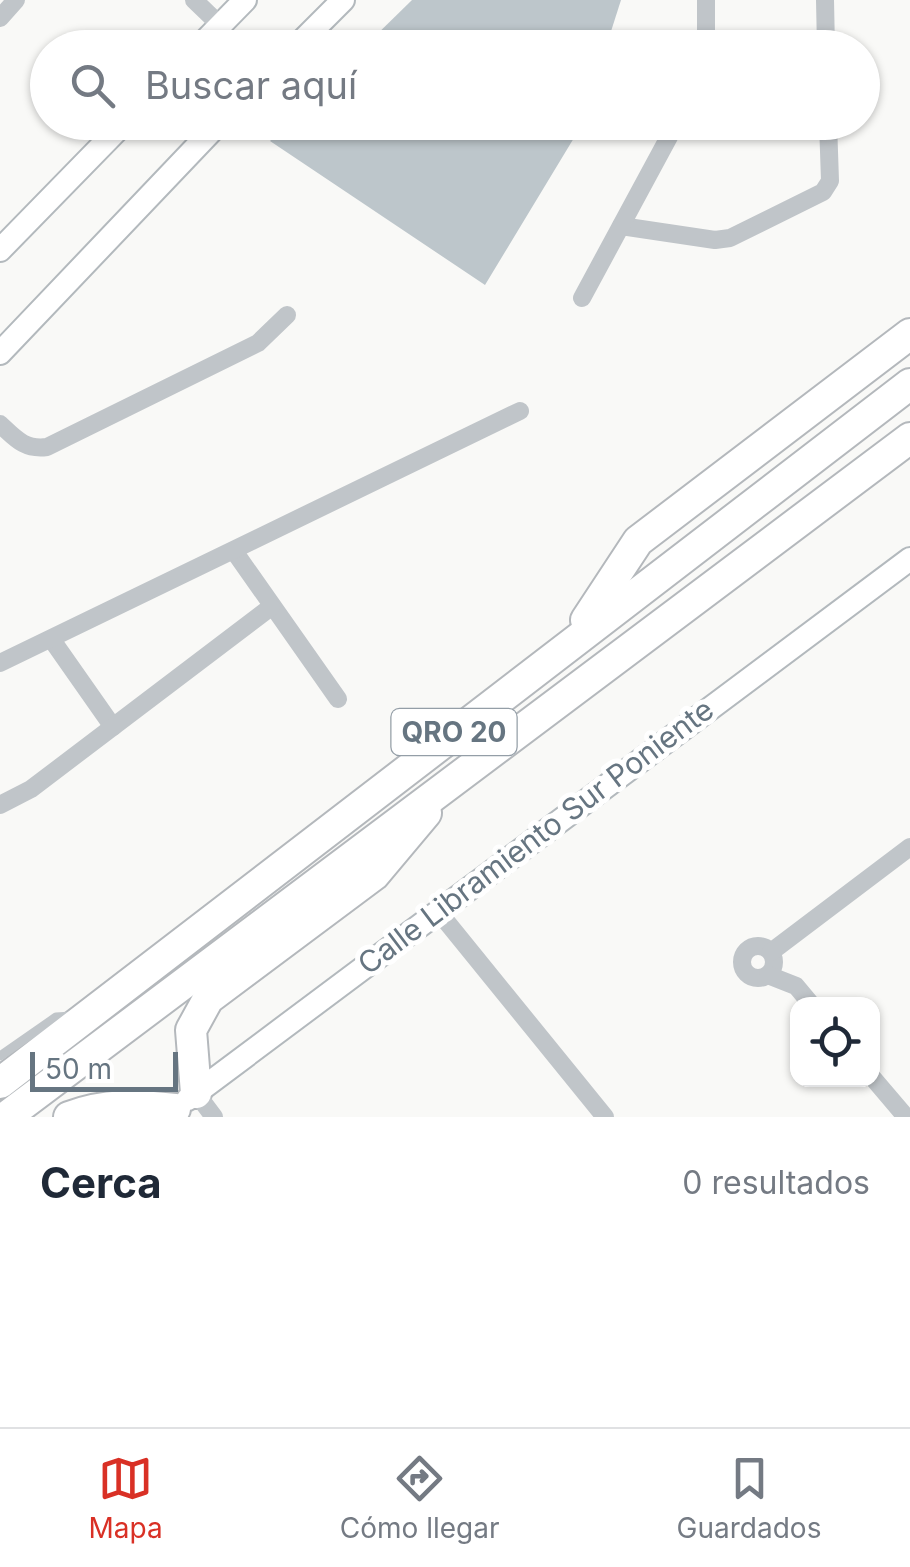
<!DOCTYPE html>
<html lang="es">
<head>
<meta charset="utf-8">
<style>
	body { margin:0; font-family:Inter,sans-serif; background:#f2f2f3; color:#1f2937 }
	.controls { position:absolute; right:30px; bottom:30px; display:grid; overflow:hidden; border-radius:20px; box-shadow:0 2px 8px #0004 }
	.controls button { width:90px; height:90px; display:grid; place-items:center; padding:0; border:0; border-bottom:2px solid #e0e1e3; background:#fff; color:#1f2937; font:50px sans-serif }
	.scale { position:absolute; left:30px; bottom:25px; width:148px; box-sizing:border-box; padding-left:10px; border:5px solid #667581; border-top:0; font-size:28px; line-height:35px; white-space:nowrap; color:#667581; -webkit-text-stroke:8px #fff; paint-order:stroke }
	.list { margin:0; padding:0; list-style:none }
	h2 { display:flex; justify-content:space-between; align-items:center; height:130px; margin:0; padding:0 40px; font-size:42px }
	h2 small { font-size:32px; font-weight:400; color:#747a83 }
	.icon { flex:none; width:55px; height:55px; fill:none; stroke:currentColor; stroke-width:2; stroke-linecap:round; stroke-linejoin:round }
	.map { position:relative; flex:none; width:910px; height:1117px; overflow:hidden }
	.search { position:absolute; background:#fff; box-shadow:0 2px 8px #0004; left:30px; right:30px; top:30px; height:110px; display:flex; align-items:center; gap:25px; box-sizing:border-box; padding:0 35px; border-radius:55px; color:#747a83; font-size:38px }
	.sheet { height:310px; background:#fff }
	nav { display:flex; justify-content:space-around; align-items:center; box-sizing:border-box; height:140px; border-top:2px solid #e0e1e3; background:#fff; font-size:28px; color:#747a83 }
	nav a { display:grid; justify-items:center; gap:5px }
	nav .on { color:#d93025 }
	.map>svg:first-child { display:block }
	.water { fill:#bdc6cb }
	.lines { fill:none; stroke-linecap:round; stroke-linejoin:round }
	.secondary-casing { stroke:#b3b9bd; stroke-width:26 }
	.highway-casing { stroke:#b4b8bc; stroke-width:34 }
	.lane { stroke:#c0c5c9; stroke-width:9 }
	.street { stroke:#c0c5c9; stroke-width:18 }
	.secondary { stroke:#fff; stroke-width:22 }
	.highway { stroke:#fff; stroke-width:30 }
	.labels { text-anchor:middle; stroke-width:10; stroke-linejoin:round; paint-order:stroke }
	.shield { fill:#fff; stroke:#949ea7; stroke-width:2.5 }
	.shield-label { font-size:28px; font-weight:bold; fill:#667581 }
	.street-label { font-size:30px; fill:#667581; stroke:#fff }
</style>
</head>
<body>
<div class="map">
<svg width="910" height="1117" viewBox="0 0 910 1117">
	<rect width="100%" height="100%" fill="#f9f9f7"/>
	<g class="water">
		<path d="M 412,0 L 621,0 L 606,47 L 364,47 Z"/>
		<path d="M 288,123 L 288,122 L 583,123 L 485,285 L 270,141 Z"/>
	</g>
	<g class="lines">
		<g class="secondary-casing">
			<g id="secondary">
				<path d="M 198,48 L 245,0"/>
				<path d="M 295,48 L 343,0"/>
				<path d="M 0,250 L 125,122"/>
				<path d="M 0,353 L 220,122"/>
				<path d="M 188,1099 L 910,559"/>
			</g>
		</g>
		<g class="highway-casing">
			<g id="highway">
				<path d="M 586,620 L 638,541 L 910,334"/>
				<path d="M 0,1083 L 910,384"/>
				<path d="M 196,1093 L 191,1030 L 208,999 L 374,875 L 426,813"/>
				<path d="M 6,1117 L 910,438"/>
				<path d="M 69,1117 C 106,1103 137,1105 175,1109"/>
			</g>
		</g>
		<path class="lane" d="M 0,1056 L 56,1017 L 72,1016"/>
		<g class="street">
			<path d="M 194,0 L 220,25"/>
			<path d="M 706,0 L 706,48"/>
			<path d="M 825,0 L 826,48"/>
			<path d="M 0,18 L 16,0"/>
			<path d="M 621,226 L 715,240 L 730,238 L 823,192 L 830,181 L 828,122"/>
			<path d="M 582,298 L 677,122"/>
			<path d="M 0,424 C 16,439 25,450 47,447 L 258,343 L 287,315"/>
			<path d="M 234,551 L 338,699"/>
			<path d="M 52,640 L 113,727"/>
			<path d="M 0,663 L 520,411"/>
			<path d="M 0,805 L 31,789 L 271,607"/>
			<path d="M 437,910 L 605,1117"/>
			<circle cx="758" cy="962" r="16"/>
			<path d="M 771,952 L 910,847"/>
			<path d="M 768,975 L 796,986 L 811,1004"/>
			<path d="M 872,1077 L 906,1117"/>
			<path d="M 196,1093 L 214,1117"/>
		</g>
		<use href="#secondary" class="secondary"/>
		<use href="#highway" class="highway"/>
	</g>
	<g class="labels">
		<rect class="shield" x="391.5" y="709" width="125" height="46" rx="8"/>
		<g class="shield-label">
			<text x="454" y="742">QRO 20</text>
		</g>
		<g class="street-label">
			<text transform="translate(536 837) rotate(-37)" y="10">Calle Libramiento Sur Poniente</text>
		</g>
	</g>
</svg>
<div class="controls">
<button><svg class="icon" aria-label="locate" viewBox="0 0 24 24"><circle cx="12" cy="12" r="6"/><path d="M12 2v4M12 18v4M2 12h4M18 12h4"/></svg></button>
</div>
<div class="scale">50 m</div>
<div class="search"><svg class="icon" aria-label="search" viewBox="0 0 24 24"><circle cx="10" cy="10" r="6"/><path d="M15 15l6 6"/></svg>Buscar aquí</div>
</div>
<section class="sheet">
<h2>Cerca<small>0 resultados</small></h2>
<ul class="list">
</ul>
</section>
<nav>
<a class="on"><svg class="icon" aria-label="map" viewBox="0 0 24 24"><path d="M3 6l6-2 6 2 6-2v14l-6 2-6-2-6 2zM9 4v14M15 6v14"/></svg>Mapa</a>
<a><svg class="icon" aria-label="directions" viewBox="0 0 24 24"><path d="M12 3l9 9-9 9-9-9zM9 14v-3h6M13 9l2 2-2 2"/></svg>Cómo llegar</a>
<a><svg class="icon" aria-label="saved" viewBox="0 0 24 24"><path d="M7 4h10v16l-5-4-5 4z"/></svg>Guardados</a>
</nav>
</body>
</html>
